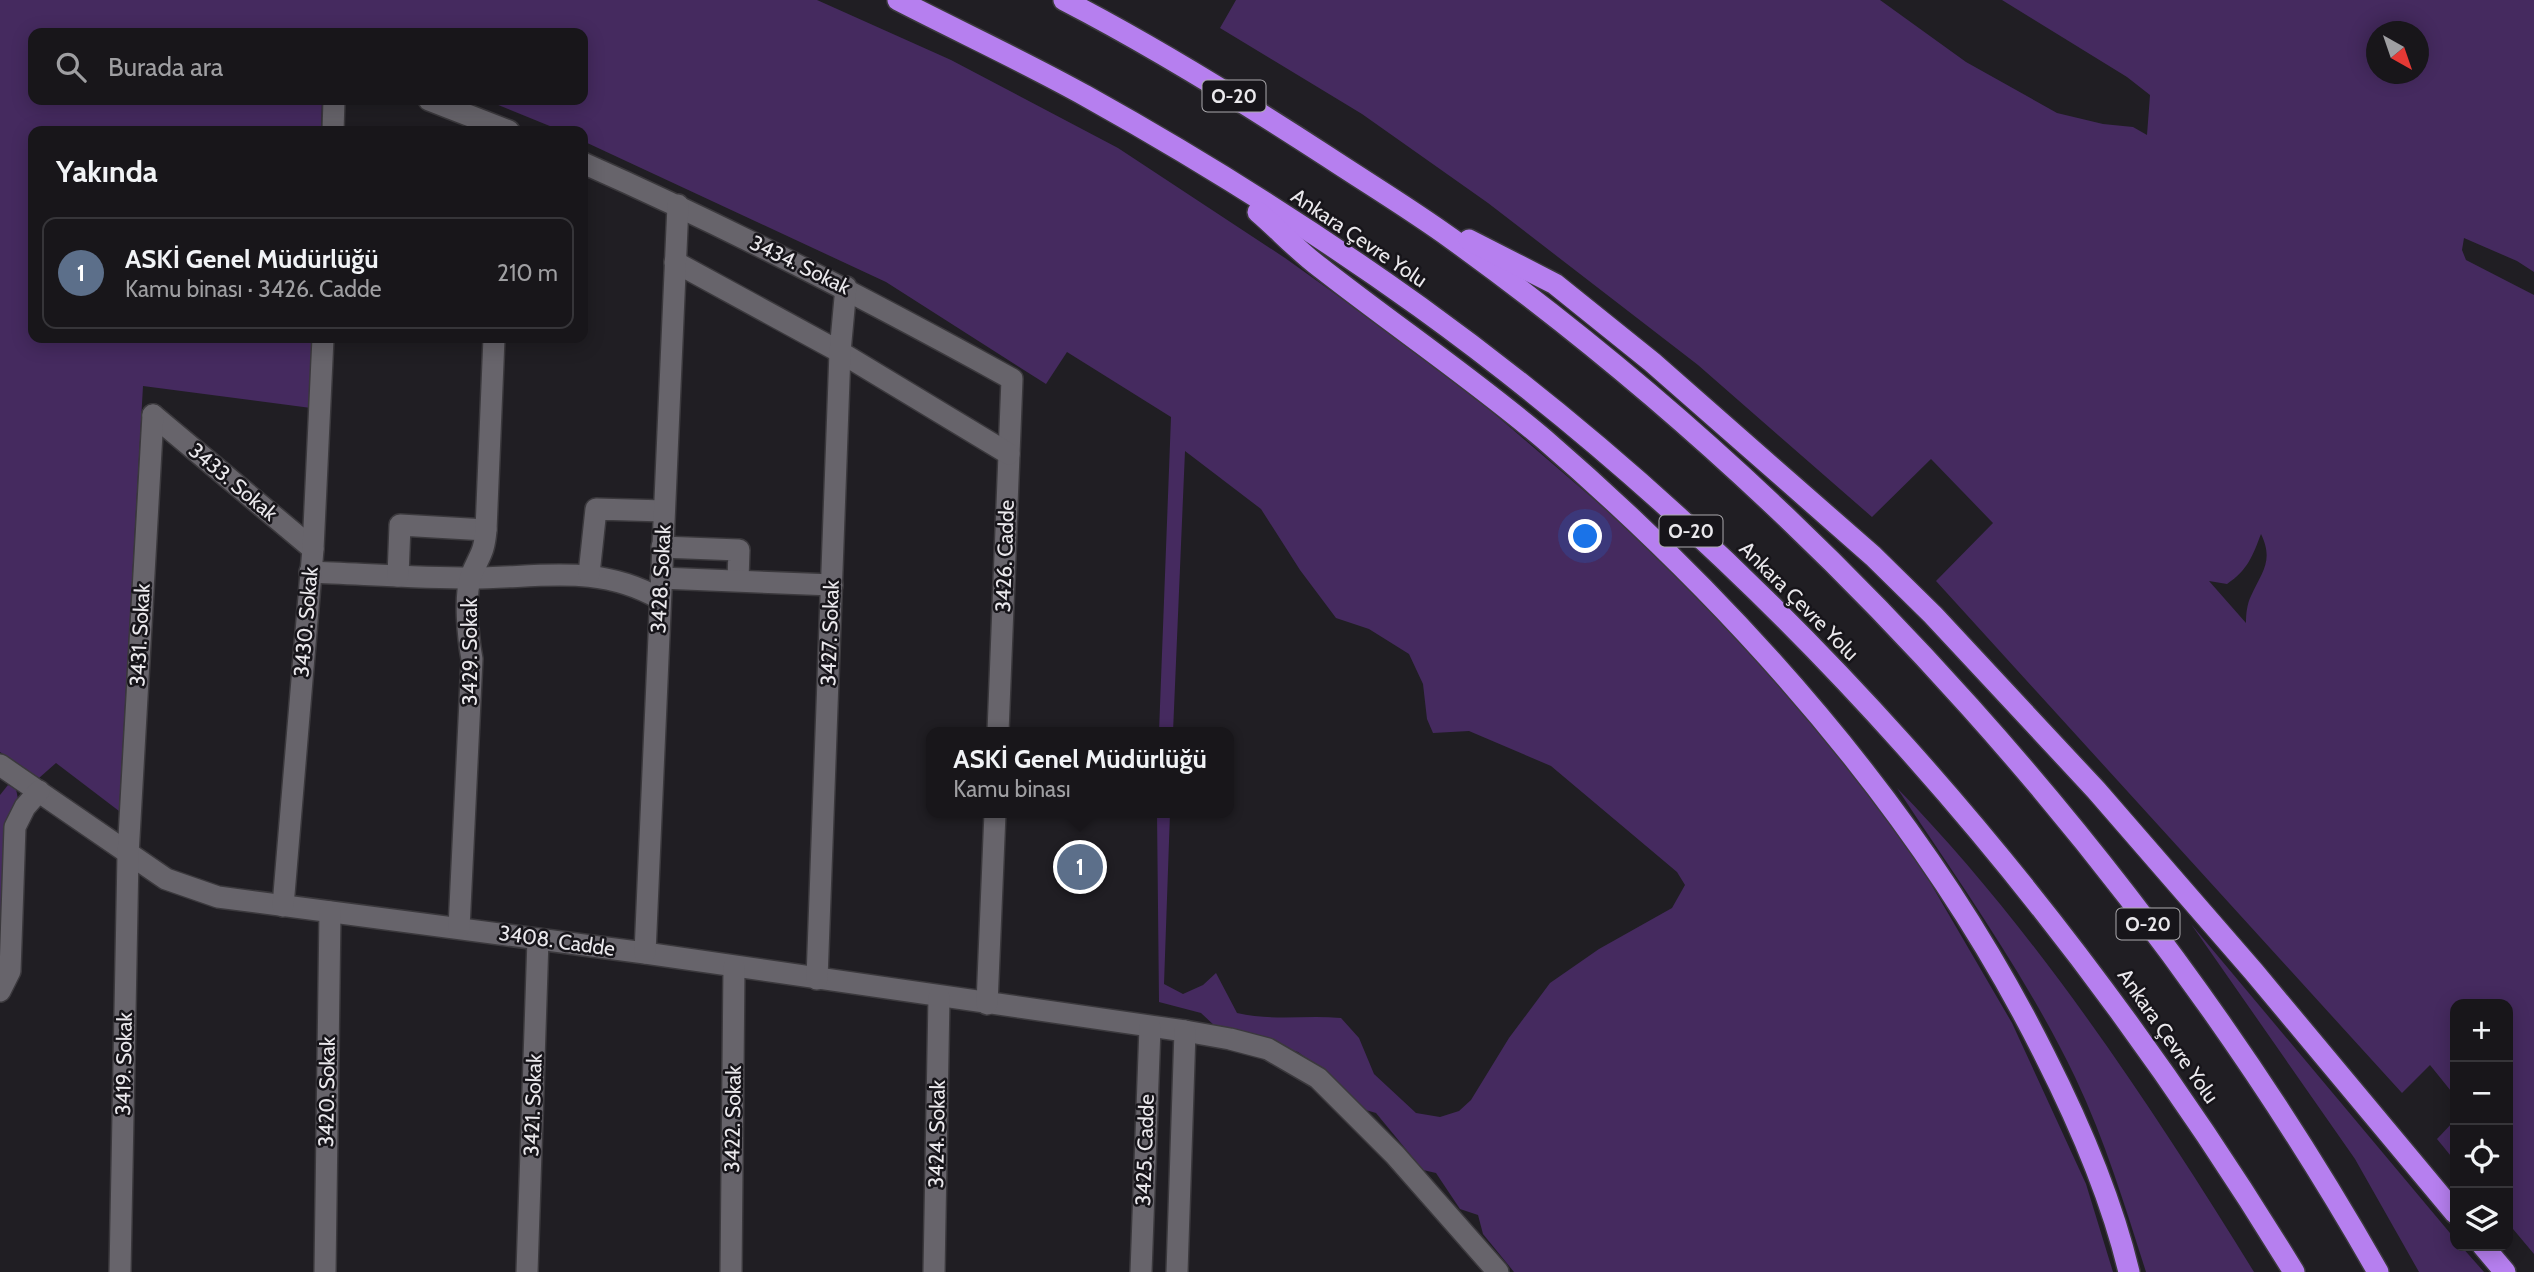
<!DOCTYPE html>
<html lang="tr">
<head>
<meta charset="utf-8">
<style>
	body { margin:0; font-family:Cabin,sans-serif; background:#252327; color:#f1f3f6 }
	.controls { position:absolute; right:21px; bottom:21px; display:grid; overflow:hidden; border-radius:14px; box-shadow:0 4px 18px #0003 }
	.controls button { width:63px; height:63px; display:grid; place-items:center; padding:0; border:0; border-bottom:2px solid #363539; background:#18161a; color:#f1f3f6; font:35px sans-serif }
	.compass { position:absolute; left:2366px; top:21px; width:63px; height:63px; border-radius:50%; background:#18161a; box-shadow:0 4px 18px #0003; rotate:140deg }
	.you { position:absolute; left:1586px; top:537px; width:24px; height:24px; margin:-18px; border:5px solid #fff; border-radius:50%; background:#1a73e8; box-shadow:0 0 0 10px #1a73e833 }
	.badge { display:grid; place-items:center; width:46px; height:46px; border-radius:50%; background:#7fd052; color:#fff; font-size:23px; font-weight:700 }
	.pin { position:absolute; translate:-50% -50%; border:4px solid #fff; box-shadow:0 2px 7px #0006 }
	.popup { position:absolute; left:926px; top:727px; width:308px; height:91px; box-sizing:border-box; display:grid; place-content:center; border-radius:14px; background:#18161a; filter:drop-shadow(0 2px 5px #0005); font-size:23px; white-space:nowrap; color:#9f9fa2 }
	.popup b { font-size:26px; color:#f1f3f6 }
	.popup::after { content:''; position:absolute; left:50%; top:100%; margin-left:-14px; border:14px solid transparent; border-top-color:#18161a }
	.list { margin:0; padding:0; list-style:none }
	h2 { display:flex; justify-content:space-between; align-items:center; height:91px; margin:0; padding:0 28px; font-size:30px }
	h2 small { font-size:23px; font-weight:400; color:#9f9fa2 }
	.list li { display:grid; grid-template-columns:46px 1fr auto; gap:21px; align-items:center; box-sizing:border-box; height:112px; margin:0 14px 14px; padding:0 14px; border:2px solid #363539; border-radius:14px }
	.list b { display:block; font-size:26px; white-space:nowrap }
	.list p { margin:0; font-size:23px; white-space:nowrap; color:#9f9fa2 }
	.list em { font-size:23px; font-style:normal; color:#9f9fa2 }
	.icon { flex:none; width:38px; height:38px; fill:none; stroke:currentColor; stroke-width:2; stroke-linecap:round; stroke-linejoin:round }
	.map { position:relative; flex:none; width:2534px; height:1272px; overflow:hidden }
	.search { position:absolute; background:#18161a; box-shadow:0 4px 18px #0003; left:28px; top:28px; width:560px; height:77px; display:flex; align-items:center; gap:18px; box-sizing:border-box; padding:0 24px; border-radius:14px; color:#9f9fa2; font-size:26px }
	.panel { position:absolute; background:#18161a; box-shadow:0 4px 18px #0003; left:28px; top:126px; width:560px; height:217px; border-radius:14px }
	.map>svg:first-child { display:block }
	.green { fill:#452a5f; fill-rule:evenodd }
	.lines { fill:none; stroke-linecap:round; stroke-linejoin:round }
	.minor-casing { stroke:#3b393d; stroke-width:24 }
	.highway-casing { stroke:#3b393d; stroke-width:24 }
	.minor { stroke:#67646b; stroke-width:21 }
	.highway { stroke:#b67fef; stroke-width:21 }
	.labels { text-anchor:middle; stroke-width:5; stroke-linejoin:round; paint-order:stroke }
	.shield { fill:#17151a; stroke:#aba9ad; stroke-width:2 }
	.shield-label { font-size:19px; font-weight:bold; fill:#eae8ec }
	.street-label { font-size:21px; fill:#eae8ec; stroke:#17151a }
</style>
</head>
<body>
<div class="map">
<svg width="2534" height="1272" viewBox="0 0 2534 1272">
	<rect width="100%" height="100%" fill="#201e23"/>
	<g class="green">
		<path d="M 0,0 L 817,0 L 951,60 L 1118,148 L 1285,258 L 1454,379 L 1625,526 L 1760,659 L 1871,793 L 1924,872 L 2012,1023 L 2086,1184 L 2113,1272 L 1514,1272 L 1483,1234 L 1478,1215 L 1460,1209 L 1436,1173 L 1423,1170 L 1376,1113 L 1359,1108 L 1322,1070 L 1298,1052 L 1216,1027 L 1201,1013 L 1159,1002 L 1157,813 L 1170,813 L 1164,984 L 1183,994 L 1203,985 L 1216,973 L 1237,1013 C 1271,1021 1306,1015 1341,1018 L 1359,1038 L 1374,1074 L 1416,1113 L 1440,1117 L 1459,1111 L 1471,1100 L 1509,1038 L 1550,983 L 1599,949 L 1672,908 L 1685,885 L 1677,872 L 1551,766 L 1469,731 L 1433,733 L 1427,719 L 1423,684 L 1409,654 L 1369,629 L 1336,618 L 1300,570 L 1261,509 L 1185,451 L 1173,732 L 1159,732 L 1171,417 L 1067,352 L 1046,384 L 886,282 L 583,141 L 583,131 L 562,131 L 486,100 L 583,100 L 583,33 L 33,33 L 33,100 L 322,100 L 321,131 L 33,131 L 33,338 L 313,338 L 311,408 L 143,386 L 119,811 L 56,763 L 39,778 L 0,752 Z"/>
		<path d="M 1236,0 L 1880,0 L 1966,62 L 2057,113 L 2103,124 L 2133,127 L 2147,135 L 2150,95 L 2127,77 L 2002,0 L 2534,0 L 2534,272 L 2517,261 L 2464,238 L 2462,250 L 2466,260 L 2534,295 L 2534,1254 L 2508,1223 L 2508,1004 L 2455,1004 L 2455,1096 L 2430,1065 L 2402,1093 L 1936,581 L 1993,523 L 1931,459 L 1872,517 L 1698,365 L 1488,203 L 1362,114 L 1220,28 ZM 2376,32 L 2418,32 L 2418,74 L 2376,74 ZM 2261,534 C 2274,561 2262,572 2251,596 C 2247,604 2246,614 2246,623 L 2209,581 L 2227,584 C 2248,570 2253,555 2261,534 Z"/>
		<path d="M 8,785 L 16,789 L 18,799 L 0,969 L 0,795 Z"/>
		<path d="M 1897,788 C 2034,928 2151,1105 2254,1272 L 2146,1272 C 2125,1206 2105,1140 2075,1077 C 2026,975 1959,882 1897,788 Z"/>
		<path d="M 2191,924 L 2455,1239 L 2455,1246 L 2461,1246 L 2484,1272 L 2419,1272 L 2355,1159 Z"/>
		<path d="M 2455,1120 L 2455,1161 L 2437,1139 Z"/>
	</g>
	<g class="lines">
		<g class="minor-casing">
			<g id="minor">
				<path d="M 429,100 L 509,131"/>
				<path d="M 333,131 L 334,100"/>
				<path d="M 583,163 C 730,228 871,301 1012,379 L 998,732"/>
				<path d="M 675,262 L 840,352 L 1009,454"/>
				<path d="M 153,415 L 313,549"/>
				<path d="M 662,547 L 739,550 L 738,580"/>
				<path d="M 310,572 C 364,574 418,578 471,578 C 539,578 598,563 660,599"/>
				<path d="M 589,574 L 596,509 L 664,511"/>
				<path d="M 398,576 L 400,525 L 486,530"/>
				<path d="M 661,578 L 832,585"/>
				<path d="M 0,765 L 166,879 L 218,897 L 645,953 L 1185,1031 L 1230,1039 L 1268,1049 L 1318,1078 L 1395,1155 L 1498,1272"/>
				<path d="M 283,906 L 313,549 L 323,338"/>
				<path d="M 459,928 L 472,659 C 468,638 464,596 471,576 C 479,555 484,555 486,530 L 494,338"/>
				<path d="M 645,953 L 678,205"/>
				<path d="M 817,979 L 840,352 L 846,287"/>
				<path d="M 0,991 L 10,971 L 15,827 L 25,807 L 39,791"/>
				<path d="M 987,1004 L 995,813"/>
				<path d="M 120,1272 L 128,855 L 153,415"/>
				<path d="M 325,1272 L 330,912"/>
				<path d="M 527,1272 L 538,939"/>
				<path d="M 731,1272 L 734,967"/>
				<path d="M 934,1272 L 939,997"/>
				<path d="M 1141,1272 L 1150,1027"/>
				<path d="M 1177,1272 L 1185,1031"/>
			</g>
		</g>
		<g class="highway-casing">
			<g id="highway">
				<path d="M 898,0 C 960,32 1025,62 1086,96 C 1201,160 1314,231 1420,307 C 1776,564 2066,899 2294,1272"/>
				<path d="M 1064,0 C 1155,47 1242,101 1328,157 C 1369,184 1412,210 1452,239 C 1825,508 2151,873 2378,1272"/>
				<path d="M 1258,212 C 1279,230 1298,251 1321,268 C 1395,326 1472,378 1544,439 C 1745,613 1926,817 2045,1056 C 2080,1125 2111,1197 2129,1272"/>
				<path d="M 1469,240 L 1555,284 L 1652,362 L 1873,556 L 1933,615 L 2096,790 L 2254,972 L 2455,1213"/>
				<path d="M 2483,1246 L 2505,1272"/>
			</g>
		</g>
		<use href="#minor" class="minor"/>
		<use href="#highway" class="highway"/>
	</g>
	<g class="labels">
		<g class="shield">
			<rect x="1202.5" y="80.5" width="63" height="31" rx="5"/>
			<rect x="1659.5" y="515.5" width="63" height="31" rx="5"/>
			<rect x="2116.5" y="908.5" width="63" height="31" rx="5"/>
		</g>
		<g class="shield-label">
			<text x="1234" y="103">O-20</text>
			<text x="1691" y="538">O-20</text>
			<text x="2148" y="931">O-20</text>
		</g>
		<g class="street-label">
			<text transform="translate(1359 238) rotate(34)" y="7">Ankara Çevre Yolu</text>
			<text transform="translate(800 265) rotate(26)" y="7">3434. Sokak</text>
			<text transform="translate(233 482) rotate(40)" y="7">3433. Sokak</text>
			<text transform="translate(1005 556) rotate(-88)" y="7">3426. Cadde</text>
			<text transform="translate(661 579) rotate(-87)" y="7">3428. Sokak</text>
			<text transform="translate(1799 601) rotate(45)" y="7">Ankara Çevre Yolu</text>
			<text transform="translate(306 622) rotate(-85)" y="7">3430. Sokak</text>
			<text transform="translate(830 633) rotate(-88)" y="7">3427. Sokak</text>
			<text transform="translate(140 635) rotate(-87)" y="7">3431. Sokak</text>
			<text transform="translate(470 652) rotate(-90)" y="7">3429. Sokak</text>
			<text transform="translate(557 941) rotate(8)" y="7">3408. Cadde</text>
			<text transform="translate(2168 1036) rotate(55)" y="7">Ankara Çevre Yolu</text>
			<text transform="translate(124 1064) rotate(-89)" y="7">3419. Sokak</text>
			<text transform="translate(327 1092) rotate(-89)" y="7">3420. Sokak</text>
			<text transform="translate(533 1105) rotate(-88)" y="7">3421. Sokak</text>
			<text transform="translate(733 1119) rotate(-89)" y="7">3422. Sokak</text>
			<text transform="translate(937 1134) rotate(-89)" y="7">3424. Sokak</text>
			<text transform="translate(1145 1150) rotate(-88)" y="7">3425. Cadde</text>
		</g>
	</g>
</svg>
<div class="controls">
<button>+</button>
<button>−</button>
<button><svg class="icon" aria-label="locate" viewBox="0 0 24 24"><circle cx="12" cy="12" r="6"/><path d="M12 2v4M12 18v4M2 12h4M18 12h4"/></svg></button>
<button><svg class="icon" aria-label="layers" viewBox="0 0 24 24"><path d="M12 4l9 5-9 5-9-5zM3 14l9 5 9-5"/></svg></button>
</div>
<svg class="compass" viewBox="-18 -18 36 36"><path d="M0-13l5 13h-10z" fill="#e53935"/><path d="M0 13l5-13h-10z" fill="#9f9fa2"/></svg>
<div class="you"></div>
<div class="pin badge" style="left:1080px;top:867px;background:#5c6f8a">1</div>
<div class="popup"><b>ASKİ Genel Müdürlüğü</b>Kamu binası</div>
<div class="search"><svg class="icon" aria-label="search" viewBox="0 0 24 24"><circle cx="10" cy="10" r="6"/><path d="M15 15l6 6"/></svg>Burada ara</div>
<section class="panel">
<h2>Yakında<small></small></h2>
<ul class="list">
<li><span class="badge" style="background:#5c6f8a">1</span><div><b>ASKİ Genel Müdürlüğü</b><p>Kamu binası · 3426. Cadde</p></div><em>210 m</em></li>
</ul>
</section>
</div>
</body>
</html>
